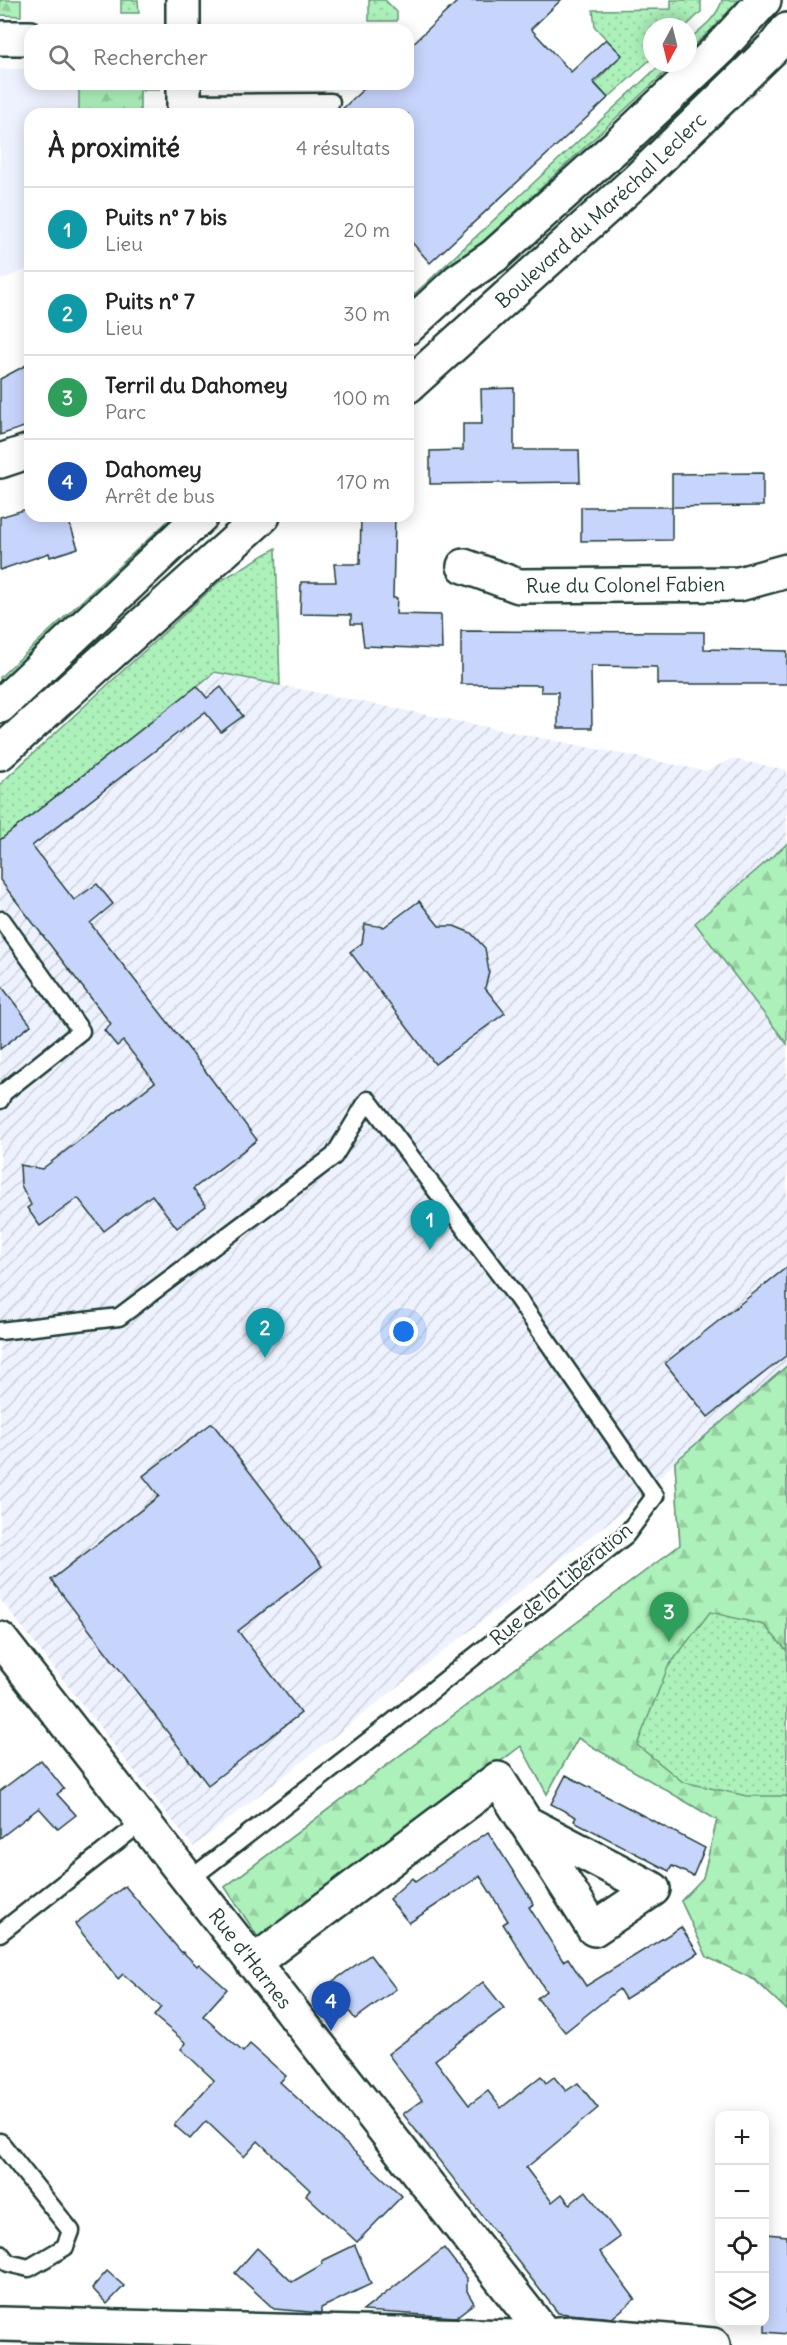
<!DOCTYPE html>
<html lang="fr">
<head>
<meta charset="utf-8">
<style>
	body { margin:0; font-family:Delius,sans-serif; background:#f6f6f6; color:#222 }
	.controls { position:absolute; right:18px; bottom:18px; display:grid; overflow:hidden; border-radius:12px; box-shadow:0 3px 15px #0003 }
	.controls button { width:54px; height:54px; display:grid; place-items:center; padding:0; border:0; border-bottom:2px solid #e0e0e0; background:#fff; color:#222; font:30px sans-serif }
	.compass { position:absolute; left:643px; top:18px; width:54px; height:54px; border-radius:50%; background:#fff; box-shadow:0 3px 15px #0003; rotate:187deg }
	.you { position:absolute; left:404px; top:1332px; width:21px; height:21px; margin:-15px; border:4px solid #fff; border-radius:50%; background:#1a73e8; box-shadow:0 0 0 9px #1a73e833 }
	.badge { display:grid; place-items:center; width:39px; height:39px; border-radius:50%; background:#c8321e; color:#fff; font-size:20px; font-weight:700 }
	.pin { position:absolute; translate:-50% -50px; filter:drop-shadow(0 2px 3px #0008) }
	.pin::after { content:''; position:absolute; top:32px; width:21px; height:18px; background:inherit; clip-path:polygon(0 0,100% 0,50% 100%) }
	.list { margin:0; padding:0; list-style:none }
	h2 { display:flex; justify-content:space-between; align-items:center; height:78px; margin:0; padding:0 24px; font-size:26px }
	h2 small { font-size:20px; font-weight:400; color:#767676 }
	.list li { display:grid; grid-template-columns:39px 1fr auto; gap:18px; align-items:center; box-sizing:border-box; height:84px; padding:0 24px; border-top:2px solid #e0e0e0 }
	.list b { display:block; font-size:22px; white-space:nowrap }
	.list p { margin:0; font-size:20px; white-space:nowrap; color:#767676 }
	.list em { font-size:20px; font-style:normal; color:#767676 }
	.icon { flex:none; width:33px; height:33px; fill:none; stroke:currentColor; stroke-width:2; stroke-linecap:round; stroke-linejoin:round }
	.map { position:relative; flex:none; width:787px; height:2345px; overflow:hidden }
	.search { position:absolute; background:#fff; box-shadow:0 3px 15px #0003; left:24px; top:24px; width:390px; height:66px; display:flex; align-items:center; gap:15px; box-sizing:border-box; padding:0 21px; border-radius:18px; color:#767676; font-size:22px }
	.panel { position:absolute; background:#fff; box-shadow:0 3px 15px #0003; left:24px; top:108px; width:390px; height:414px; border-radius:18px }
	.map>svg:first-child { display:block }
	.built { fill:#eef2fe }
	.industrial { fill:url(#industrial-furrows) }
	.grass { fill:url(#grass-dots); stroke:#669677; stroke-width:1.5 }
	.forest { fill:url(#forest-firs); stroke:#669677; stroke-width:1.5 }
	.building { fill:#c7d4fb; stroke:#1f3d34; stroke-width:1.5 }
	.lines { fill:none; stroke-linecap:round; stroke-linejoin:round }
	.lane-casing { stroke:#1f3d34; stroke-width:21 }
	.street-casing { stroke:#1f3d34; stroke-width:38 }
	.secondary-casing { stroke:#1f3d34; stroke-width:38 }
	.lane { stroke:#fff; stroke-width:16 }
	.street { stroke:#fff; stroke-width:33 }
	.secondary { stroke:#fff; stroke-width:33 }
	.labels { text-anchor:middle; stroke-width:5; stroke-linejoin:round; paint-order:stroke }
	.street-label { font-size:20px; fill:#1f3d34; stroke:#fff }
</style>
</head>
<body>
<div class="map">
<svg width="787" height="2345" viewBox="0 0 787 2345">
	<defs>
		<pattern id="industrial-furrows" width="10" height="10" patternUnits="userSpaceOnUse" patternTransform="scale(1.5)"><rect width="10" height="10" fill="#eef2fe"/><path d="M-1 1l2-2M0 10L10 0M9 11l2-2" fill="none" stroke="#ccd0da"/></pattern>
		<pattern id="grass-dots" width="8" height="8" patternUnits="userSpaceOnUse" patternTransform="scale(1.5)"><rect width="8" height="8" fill="#acf0ba"/><path d="M2 2h.1M6 6h.1" fill="none" stroke="#94cfa0" stroke-width="1.8" stroke-linecap="round"/></pattern>
		<pattern id="forest-firs" width="22" height="20" patternUnits="userSpaceOnUse" patternTransform="scale(1.5)"><rect width="22" height="20" fill="#acf0ba"/><path d="M5 1l3.5 6h-7zM16 11l3.5 6h-7z" fill="#94cfa0"/></pattern>
	</defs>
	<rect width="100%" height="100%" fill="#fff"/>
	<filter id="ink" filterUnits="userSpaceOnUse"><feTurbulence type="fractalNoise" baseFrequency=".0167" numOctaves="2"/><feDisplacementMap in="SourceGraphic" scale="12" xChannelSelector="R" yChannelSelector="G"/><feConvolveMatrix kernelMatrix="1 2 1 2 8 2 1 2 1" color-interpolation-filters="sRGB"/></filter>
	<g filter="url(#ink)">
		<path class="built" d="M 0,69 L 30,69 L 30,84 L 79,84 L 79,114 L 30,114 L 30,268 L 0,280 Z"/>
		<path class="industrial" d="M 215,672 L 706,771 L 732,759 L 787,770 L 787,844 L 695,923 L 787,1044 L 787,1366 L 675,1462 L 632,1504 L 193,1847 L 0,1599 L 0,839 Z"/>
		<g class="grass">
			<path d="M 121,0 L 138,0 L 139,13 L 121,13 Z"/>
			<path d="M 369,0 L 385,0 L 397,12 L 397,21 L 369,21 Z"/>
			<path d="M 671,0 L 701,0 L 701,12 L 685,27 L 652,27 L 652,58 L 608,98 L 595,83 L 621,55 L 595,27 L 593,10 L 671,9 Z"/>
			<path d="M 722,0 L 739,0 L 722,20 L 688,51 L 688,40 C 701,29 718,17 722,0 Z"/>
			<path d="M 662,63 L 675,63 L 408,312 L 408,300 Z"/>
			<path d="M 173,516 L 184,516 L 0,688 L 0,677 Z"/>
			<path d="M 276,548 L 280,685 L 215,672 L 0,840 L 0,784 L 220,581 Z"/>
			<path d="M 787,1366 L 787,2010 L 755,1980 L 707,1957 L 681,1901 L 703,1878 L 717,1820 L 578,1738 L 547,1794 L 521,1746 L 260,1940 L 225,1887 L 680,1545 L 675,1462 Z"/>
		</g>
		<g class="forest">
			<path d="M 0,0 L 21,0 L 21,16 L 0,15 Z"/>
			<path d="M 79,84 L 158,84 L 159,90 L 140,90 L 140,114 L 79,114 Z"/>
			<path d="M 787,844 L 787,1044 L 695,923 Z"/>
			<path d="M 787,1366 L 787,1651 L 764,1625 L 710,1612 L 668,1667 L 637,1745 L 683,1782 L 747,1796 L 787,1796 L 787,2010 L 755,1980 L 707,1957 L 681,1901 L 703,1878 L 717,1820 L 578,1738 L 547,1794 L 521,1746 L 260,1940 L 225,1887 L 680,1545 L 675,1462 Z"/>
		</g>
		<g class="building">
			<path d="M 459,0 L 561,0 L 531,29 L 571,72 L 606,39 L 622,55 L 593,82 L 608,98 L 430,263 L 408,238 L 408,114 L 337,114 L 369,84 L 408,84 L 408,48 Z"/>
			<path d="M 30,363 L 30,425 L 0,435 L 0,379 Z"/>
			<path d="M 514,388 L 514,450 L 579,450 L 580,482 L 430,484 L 430,451 L 463,450 L 463,424 L 482,424 L 481,389 Z"/>
			<path d="M 763,473 L 763,506 L 672,507 L 672,474 Z"/>
			<path d="M 581,507 L 672,507 L 672,540 L 581,541 Z"/>
			<path d="M 30,508 L 30,516 L 67,516 L 78,548 L 50,557 L 49,553 L 0,570 L 0,517 Z"/>
			<path d="M 361,516 L 395,516 L 393,598 L 397,598 L 396,614 L 441,615 L 442,649 L 364,646 L 361,624 L 351,624 L 351,615 L 300,614 L 301,582 L 336,582 L 334,564 L 360,564 Z"/>
			<path d="M 461,631 L 704,632 L 704,649 L 787,651 L 787,684 L 657,684 L 657,667 L 591,666 L 592,728 L 558,728 L 558,692 L 541,692 L 541,685 L 461,684 Z"/>
			<path d="M 197,686 L 207,698 L 221,687 L 243,716 L 221,732 L 205,712 L 32,846 L 74,900 L 97,884 L 113,904 L 90,923 L 192,1053 L 257,1140 L 193,1189 L 206,1206 L 177,1228 L 152,1195 L 104,1231 L 78,1198 L 40,1226 L 27,1208 L 31,1205 L 21,1185 L 20,1165 L 42,1169 L 155,1082 L 123,1041 L 117,1046 L 104,1030 L 111,1024 L 0,880 L 0,840 Z"/>
			<path d="M 419,901 L 439,926 L 454,926 L 471,933 L 485,948 L 489,972 L 485,988 L 505,1013 L 435,1064 L 350,952 L 362,943 L 365,924 L 384,927 Z"/>
			<path d="M 0,984 L 31,1025 L 0,1049 Z"/>
			<path d="M 787,1267 L 787,1355 L 708,1417 L 665,1363 Z"/>
			<path d="M 212,1423 L 322,1566 L 238,1631 L 301,1713 L 208,1785 L 51,1580 L 159,1496 L 143,1476 Z"/>
			<path d="M 41,1760 L 64,1789 L 57,1794 L 76,1815 L 58,1829 L 39,1808 L 0,1838 L 0,1791 Z"/>
			<path d="M 566,1775 L 705,1848 L 693,1876 L 672,1866 L 669,1871 L 574,1821 L 576,1817 L 551,1804 Z"/>
			<path d="M 488,1832 L 534,1904 L 529,1907 L 563,1961 L 568,1958 L 586,1986 L 681,1927 L 698,1953 L 625,1999 L 619,1989 L 565,2032 L 537,1998 L 546,1991 L 503,1924 L 508,1921 L 480,1876 L 409,1923 L 389,1899 L 412,1878 L 415,1882 Z"/>
			<path d="M 125,1886 L 182,1953 L 183,1952 L 197,1966 L 199,1964 L 227,1989 L 203,2016 L 243,2052 L 250,2044 L 286,2076 L 280,2082 L 402,2196 L 357,2242 L 306,2195 L 310,2190 L 258,2141 L 244,2157 L 206,2121 L 190,2139 L 174,2125 L 214,2080 L 181,2049 L 186,2043 L 154,2016 L 161,2007 L 123,1974 L 118,1979 L 75,1924 Z"/>
			<path d="M 370,1955 L 396,1989 L 355,2019 L 329,1984 Z"/>
			<path d="M 483,1982 L 504,2008 L 435,2060 L 469,2105 L 488,2091 L 501,2108 L 541,2076 L 546,2083 L 554,2077 L 566,2091 L 578,2083 L 598,2108 L 526,2168 L 552,2202 L 562,2194 L 570,2204 L 586,2191 L 620,2237 L 600,2252 L 635,2299 L 612,2318 L 558,2313 L 403,2114 L 422,2100 L 388,2054 Z"/>
			<path d="M 767,2234 L 787,2236 L 787,2334 L 765,2332 L 765,2238 L 767,2238 Z"/>
			<path d="M 355,2245 L 371,2284 L 321,2308 L 321,2313 L 274,2309 L 235,2273 L 257,2248 L 292,2282 L 323,2264 L 322,2261 Z"/>
			<path d="M 444,2248 L 467,2278 L 467,2291 L 474,2303 L 456,2317 L 363,2311 Z"/>
			<path d="M 107,2271 L 124,2286 L 107,2304 L 92,2288 Z"/>
		</g>
		<g class="lines">
			<g class="lane-casing">
				<g id="lane">
					<path d="M 184,103 L 331,102"/>
					<path d="M 0,1100 L 3,1093 L 81,1031 L 2,920"/>
					<path d="M 0,1331 L 119,1317 L 334,1156 L 368,1100 L 518,1299 L 655,1496 L 626,1535 L 389,1725 L 189,1880"/>
					<path d="M 0,1933 L 143,1821"/>
					<path d="M 0,2142 L 71,2231 L 65,2247 L 29,2268 L 8,2263 L 0,2253"/>
				</g>
			</g>
			<g class="street-casing">
				<g id="street">
					<path d="M 183,0 L 183,30"/>
					<path d="M 0,38 L 30,38"/>
					<path d="M 184,84 L 184,114"/>
					<path d="M 0,461 L 30,451"/>
					<path id="s1" d="M 464,566 L 519,586 L 739,584 L 787,571"/>
					<path d="M 253,1963 L 498,1779 L 594,1929 L 653,1889 L 525,1822"/>
					<path d="M 0,2324 L 517,2337 L 573,2333 L 713,2345"/>
				</g>
			</g>
			<g class="secondary-casing">
				<g id="secondary">
					<path d="M 408,327 L 459,280 L 494,256 L 621,142 L 720,48 L 764,0"/>
					<path id="s2" d="M 408,386 L 638,179 L 774,47 L 787,30"/>
					<path d="M 0,706 L 201,516"/>
					<path d="M 0,753 L 263,516"/>
					<path id="s3" d="M 0,1639 L 553,2345"/>
				</g>
			</g>
			<use href="#lane" class="lane"/>
			<use href="#street" class="street"/>
			<use href="#secondary" class="secondary"/>
		</g>
	</g>
	<g class="labels">
		<g class="street-label">
			<text dy="7" stroke="none"><textPath href="#s2" startOffset="261">Boulevard du Maréchal Leclerc</textPath></text>
			<text dy="7" stroke="none"><textPath href="#s1" startOffset="165">Rue du Colonel Fabien</textPath></text>
			<text transform="translate(561 1584) rotate(-40)" y="7">Rue de la Libération</text>
			<text dy="7" stroke="none"><textPath href="#s3" startOffset="406">Rue d'Harnes</textPath></text>
		</g>
	</g>
</svg>
<div class="controls">
<button>+</button>
<button>−</button>
<button><svg class="icon" aria-label="locate" viewBox="0 0 24 24"><circle cx="12" cy="12" r="6"/><path d="M12 2v4M12 18v4M2 12h4M18 12h4"/></svg></button>
<button><svg class="icon" aria-label="layers" viewBox="0 0 24 24"><path d="M12 4l9 5-9 5-9-5zM3 14l9 5 9-5"/></svg></button>
</div>
<svg class="compass" viewBox="-18 -18 36 36"><path d="M0-13l5 13h-10z" fill="#e53935"/><path d="M0 13l5-13h-10z" fill="#767676"/></svg>
<div class="you"></div>
<div class="pin badge" style="left:430px;top:1250px;background:#0f9aa8">1</div>
<div class="pin badge" style="left:265px;top:1358px;background:#0f9aa8">2</div>
<div class="pin badge" style="left:669px;top:1642px;background:#2e9e5b">3</div>
<div class="pin badge" style="left:331px;top:2031px;background:#1a4fb4">4</div>
<div class="search"><svg class="icon" aria-label="search" viewBox="0 0 24 24"><circle cx="10" cy="10" r="6"/><path d="M15 15l6 6"/></svg>Rechercher</div>
<section class="panel">
<h2>À proximité<small>4 résultats</small></h2>
<ul class="list">
<li><span class="badge" style="background:#0f9aa8">1</span><div><b>Puits n° 7 bis</b><p>Lieu</p></div><em>20 m</em></li>
<li><span class="badge" style="background:#0f9aa8">2</span><div><b>Puits n° 7</b><p>Lieu</p></div><em>30 m</em></li>
<li><span class="badge" style="background:#2e9e5b">3</span><div><b>Terril du Dahomey</b><p>Parc</p></div><em>100 m</em></li>
<li><span class="badge" style="background:#1a4fb4">4</span><div><b>Dahomey</b><p>Arrêt de bus</p></div><em>170 m</em></li>
</ul>
</section>
</div>
</body>
</html>
